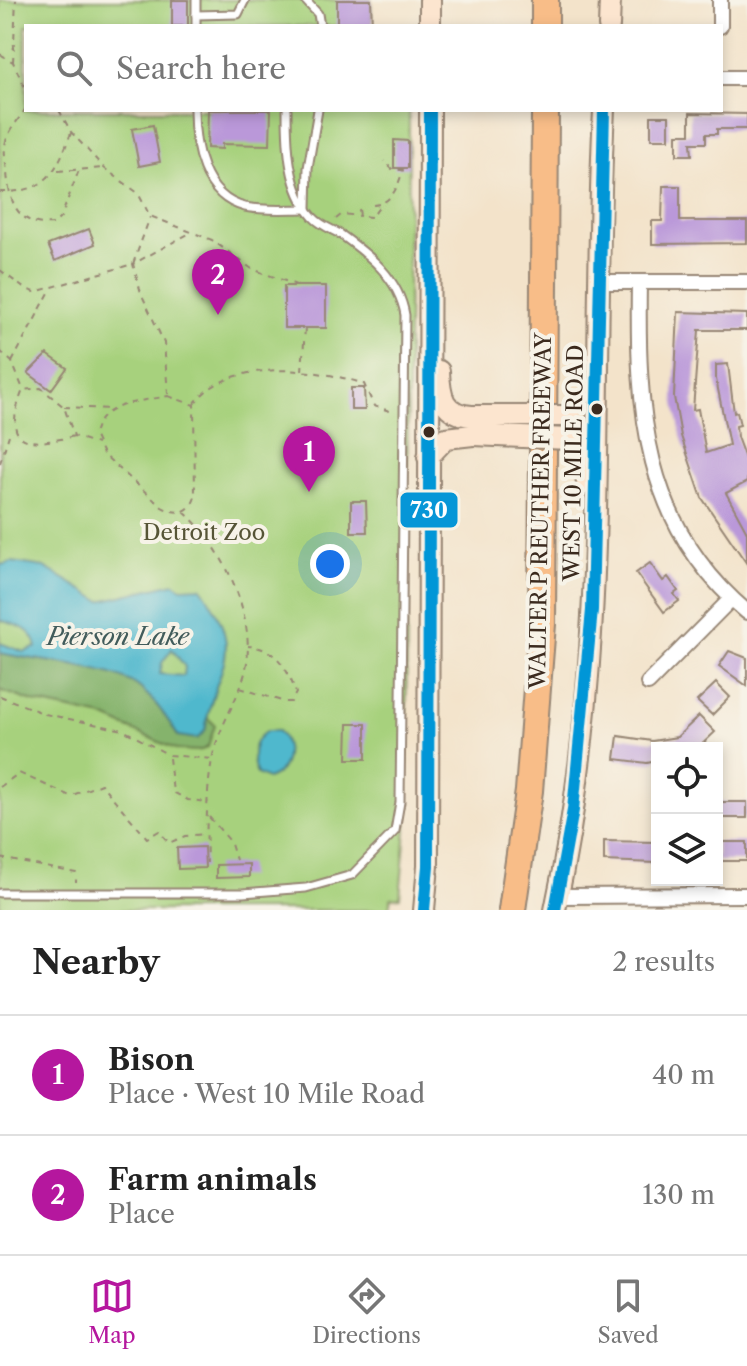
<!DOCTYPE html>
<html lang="en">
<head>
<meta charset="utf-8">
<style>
	body { margin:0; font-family:"Libre Caslon Text",serif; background:#f6f6f6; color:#222 }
	.controls { position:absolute; right:24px; bottom:24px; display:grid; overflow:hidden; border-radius:0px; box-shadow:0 4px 12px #0003 }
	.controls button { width:72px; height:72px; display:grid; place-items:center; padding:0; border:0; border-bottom:2px solid #e0e0e0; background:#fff; color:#222; font:40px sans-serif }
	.you { position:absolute; left:330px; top:564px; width:28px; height:28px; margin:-20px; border:6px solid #fff; border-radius:50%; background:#1a73e8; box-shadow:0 0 0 12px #1a73e833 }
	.badge { display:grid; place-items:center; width:52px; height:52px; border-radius:50%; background:#b5179e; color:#fff; font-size:26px; font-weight:700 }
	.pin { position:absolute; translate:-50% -66px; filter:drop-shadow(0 2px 4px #0008) }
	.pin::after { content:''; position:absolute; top:42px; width:28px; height:24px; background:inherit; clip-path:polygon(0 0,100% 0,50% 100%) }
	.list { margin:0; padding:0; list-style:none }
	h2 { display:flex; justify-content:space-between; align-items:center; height:104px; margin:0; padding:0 32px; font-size:34px }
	h2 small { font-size:26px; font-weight:400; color:#767676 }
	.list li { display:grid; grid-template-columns:52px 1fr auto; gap:24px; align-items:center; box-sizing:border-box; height:120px; padding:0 32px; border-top:2px solid #e0e0e0 }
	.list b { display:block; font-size:30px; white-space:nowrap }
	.list p { margin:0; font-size:26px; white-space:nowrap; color:#767676 }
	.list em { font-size:26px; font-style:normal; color:#767676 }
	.icon { flex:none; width:44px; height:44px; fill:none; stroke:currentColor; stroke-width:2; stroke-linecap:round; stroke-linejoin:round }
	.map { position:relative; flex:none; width:747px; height:910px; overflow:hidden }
	.search { position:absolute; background:#fff; box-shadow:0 4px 12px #0003; left:24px; right:24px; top:24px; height:88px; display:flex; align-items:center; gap:20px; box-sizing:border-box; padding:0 28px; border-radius:0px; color:#767676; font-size:30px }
	.sheet { height:344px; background:#fff }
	nav { display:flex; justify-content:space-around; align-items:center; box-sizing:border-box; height:112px; border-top:2px solid #e0e0e0; background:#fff; font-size:22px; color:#767676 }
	nav a { display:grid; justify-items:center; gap:4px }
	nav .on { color:#b5179e }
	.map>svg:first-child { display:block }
	.green { fill:#a7d17d; stroke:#717e4e; stroke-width:2 }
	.forest { fill:#85b36c; stroke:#606e45; stroke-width:2 }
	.water { fill:#4fb8cd; stroke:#457176; stroke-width:2; fill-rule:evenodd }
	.building { fill:#ba98d9 }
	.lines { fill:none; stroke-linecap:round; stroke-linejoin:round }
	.lane-casing { stroke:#978674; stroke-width:11 }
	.street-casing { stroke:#978674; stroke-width:18 }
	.secondary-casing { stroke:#978674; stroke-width:24 }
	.highway-casing { stroke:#978674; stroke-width:30 }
	.path { stroke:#978674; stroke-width:2; stroke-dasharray:6 6; stroke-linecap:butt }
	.lane { stroke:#fff; stroke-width:7 }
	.street { stroke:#fff; stroke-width:14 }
	.secondary { stroke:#fce5cf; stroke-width:20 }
	.highway { stroke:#f8bd88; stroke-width:26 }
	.secondary-bridge-casing { stroke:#978674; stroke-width:24; stroke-linecap:butt }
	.secondary-bridge { stroke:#fce5cf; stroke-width:20 }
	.bus-1-casing { stroke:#f7f3e8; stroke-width:18 }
	.bus-1 { stroke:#0696d7; stroke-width:12 }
	.bus-dot { fill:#3b2a1e; stroke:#f7f3e8; stroke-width:3 }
	.labels { text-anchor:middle; stroke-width:8; stroke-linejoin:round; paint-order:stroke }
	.street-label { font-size:22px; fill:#3b2a1e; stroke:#f7f3e8 }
	.park-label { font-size:22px; fill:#565436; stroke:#f7f3e8 }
	.water-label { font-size:24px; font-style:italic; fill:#425c5b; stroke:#f7f3e8 }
	.line-badge { stroke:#f7f3e8; stroke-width:3 }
	.badge-label { font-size:22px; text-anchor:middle; font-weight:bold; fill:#fff }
</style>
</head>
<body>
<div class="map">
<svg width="747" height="910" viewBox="0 0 747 910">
	<rect width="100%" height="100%" fill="#f7f3e8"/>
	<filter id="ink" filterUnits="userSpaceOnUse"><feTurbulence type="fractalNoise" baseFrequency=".0125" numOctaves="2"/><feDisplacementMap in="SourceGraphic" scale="16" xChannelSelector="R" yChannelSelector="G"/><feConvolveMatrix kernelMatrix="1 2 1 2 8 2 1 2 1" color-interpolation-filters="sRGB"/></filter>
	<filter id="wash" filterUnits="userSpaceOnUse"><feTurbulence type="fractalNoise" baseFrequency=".006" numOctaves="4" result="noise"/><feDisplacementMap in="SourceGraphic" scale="32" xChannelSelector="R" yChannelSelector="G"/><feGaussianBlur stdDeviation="1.8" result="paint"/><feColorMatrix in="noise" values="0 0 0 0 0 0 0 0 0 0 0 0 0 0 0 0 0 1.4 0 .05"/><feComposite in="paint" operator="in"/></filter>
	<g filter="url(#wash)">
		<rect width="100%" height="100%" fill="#f3e3ca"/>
		<path class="green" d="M 0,0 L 371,0 L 372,26 L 26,26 L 26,110 L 409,110 L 406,829 L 400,897 L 391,898 L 389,910 L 0,910 Z"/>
		<path class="forest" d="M 0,653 C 36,661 113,666 139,687 C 156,701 167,718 178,736 L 205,731 L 207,717 L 215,725 L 208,747 L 200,751 L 177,750 L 103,717 L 33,702 L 0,690 Z"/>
		<g class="water">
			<path d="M 12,562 L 44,567 L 101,601 L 174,583 L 182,588 L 201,587 C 249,658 215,661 205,731 L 197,739 L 178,736 C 167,718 156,701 139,687 C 112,666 36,661 0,653 L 0,643 L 24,652 L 37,647 C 33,628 16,625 0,620 L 0,565 ZM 172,649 L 185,667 L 184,676 L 160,674 L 162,663 Z"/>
			<path d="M 267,731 L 278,731 C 292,746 288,772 267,779 L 257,774 C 250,759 251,740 267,731 Z"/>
		</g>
		<g id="blocks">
			<g class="building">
				<rect x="172" y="0" width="16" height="26"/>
				<path d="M 337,0 L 371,0 L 372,26 L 337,26 Z"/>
				<path d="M 208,110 L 271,110 L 270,145 L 222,144 L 222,149 L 207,148 Z"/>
				<path d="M 690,113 L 747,114 L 747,129 L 717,129 L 717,134 L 706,134 L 706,143 L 691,143 L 692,155 L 677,155 L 677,134 L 690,134 Z"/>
				<rect x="651" y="116" width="18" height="23"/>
				<path d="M 153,125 L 160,162 L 139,166 L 132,129 Z"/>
				<path d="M 394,140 L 408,141 L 408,168 L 394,168 Z"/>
				<path d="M 663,186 L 680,186 L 680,221 L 747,221 L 747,243 L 652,244 L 652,221 L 662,221 Z"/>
				<path d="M 89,229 L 95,244 L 55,261 L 48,245 Z"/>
				<rect x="284" y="286" width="42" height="42"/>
				<path d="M 678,312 L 747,314 L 747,330 L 699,330 L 693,410 L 698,409 L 706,453 L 729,445 L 716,379 L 716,365 L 728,364 L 734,413 L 737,412 L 740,425 L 736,426 L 737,437 L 747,464 L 747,482 L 726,493 L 747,532 L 747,564 L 702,498 L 681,436 L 674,397 Z"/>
				<path d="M 47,354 L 67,368 L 51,390 L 28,373 Z"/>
				<path d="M 351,388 L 364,388 L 365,410 L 351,410 Z"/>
				<path d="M 351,501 L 366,501 L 367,532 L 351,532 Z"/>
				<path d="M 650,563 L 663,581 L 668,577 L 678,591 L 674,594 L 679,601 L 664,612 L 636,573 Z"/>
				<path d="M 729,651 L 747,658 L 747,686 L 719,666 Z"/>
				<path d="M 716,683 L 730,697 L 712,715 L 697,701 Z"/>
				<path d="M 699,716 L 715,732 L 698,748 L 657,748 L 657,761 L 647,763 L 615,759 L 618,736 L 652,741 L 677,737 Z"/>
				<path d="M 348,724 L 366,724 L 366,759 L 347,759 Z"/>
				<rect x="717" y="802" width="30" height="16"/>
				<path d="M 604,841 L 657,842 L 657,863 L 604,861 Z"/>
				<rect x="717" y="842" width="30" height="19"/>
				<path d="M 204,847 L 205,868 L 178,869 L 177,848 Z"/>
				<path d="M 249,864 L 249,877 L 216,878 L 216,865 Z"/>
			</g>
		</g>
	</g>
	<g filter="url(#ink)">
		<use href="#blocks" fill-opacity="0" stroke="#978674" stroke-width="2"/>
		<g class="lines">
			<g class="lane-casing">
				<g id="lane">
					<path d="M 305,0 L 318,14 L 320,26"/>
					<path d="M 196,15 L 238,14 L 245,0"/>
					<path d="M 196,26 L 196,0"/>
					<path d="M 194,110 C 194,146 203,197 245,207 C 264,211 288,209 307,209"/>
					<path d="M 307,207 L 308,168 L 318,110"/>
					<path d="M 0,893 L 243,893 L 306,888 L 352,875 L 395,831 L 400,802 L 405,315 C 399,278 368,254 340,234 C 331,229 320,225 313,217 C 288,189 287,146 287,110"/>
				</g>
			</g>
			<g class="street-casing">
				<g id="street">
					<path d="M 720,26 L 720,0"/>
					<path d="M 721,78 L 747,78"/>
					<path d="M 600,282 L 747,282"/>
					<path d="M 639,282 C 637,409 642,524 747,612"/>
					<path d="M 648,683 L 731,599"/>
					<path d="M 558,896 L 747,895"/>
				</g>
			</g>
			<g class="secondary-casing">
				<g id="secondary">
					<path d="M 430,26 L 430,0"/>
					<path d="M 609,26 L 610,0"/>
					<path d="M 439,371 C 440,397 443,414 472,416"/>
					<path d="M 569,439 L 584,453 L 587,484"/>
					<path d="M 428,457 L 446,438 L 473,435"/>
					<path d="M 424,910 L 428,866 L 430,110"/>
					<path d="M 555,910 C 613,642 590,380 604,110"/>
				</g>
			</g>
			<g class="highway-casing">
				<g id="highway">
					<path d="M 545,26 L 545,0"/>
					<path d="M 512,910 L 529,791 L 542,624 L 545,110"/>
				</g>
			</g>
			<g class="path">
				<path d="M 0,54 L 13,62 L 26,90"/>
				<path d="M 13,62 L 16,0"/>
				<path d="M 26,108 C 20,118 9,130 6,141 C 3,151 6,162 7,172 C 9,203 18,227 54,224 L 61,217 L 79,170"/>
				<path d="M 59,110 L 71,132 L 104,168 L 138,193 L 150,216 L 212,240 L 252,269 L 299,286"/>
				<path d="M 58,171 L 104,168"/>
				<path d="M 0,192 C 47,193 56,172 71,133"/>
				<path d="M 373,205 C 392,204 398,186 403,170 L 393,170 L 384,161"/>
				<path d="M 359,209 L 360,216 L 372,217 L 380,206"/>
				<path d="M 336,219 L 342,214 L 360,216"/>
				<path d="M 0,270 L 25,289 L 35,292 L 133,264 L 150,217"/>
				<path d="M 0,351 L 12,362 L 23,389"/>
				<path d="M 12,362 L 51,289"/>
				<path d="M 302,371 L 305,328"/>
				<path d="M 168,394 L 164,343 L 141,293 L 133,264 L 190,233"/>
				<path d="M 168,396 L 194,405 L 195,497 C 190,514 176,515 162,507 L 103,454 L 94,435 C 100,402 140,402 168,396 Z"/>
				<path d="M 194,404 C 228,357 317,368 364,384 L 374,406 L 393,412"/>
				<path d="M 64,407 L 109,409"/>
				<path d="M 74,436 C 29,447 0,447 23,390 L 41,388 L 64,407 L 74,436 L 97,444"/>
				<path d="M 0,463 L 9,435"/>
				<path d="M 184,512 C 224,547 258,619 245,673 C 238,698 223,721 215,747 C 206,779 206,830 207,863"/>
				<path d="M 240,688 L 285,702 L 291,702 L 296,693 C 287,668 277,648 248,646"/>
				<path d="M 0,696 L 45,714 L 123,730 L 169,755 L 212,759"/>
				<path d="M 169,758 L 173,792 L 188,800 L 209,802"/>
				<path d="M 0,787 L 19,773 L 70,796 L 101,784 L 147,838 L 159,831 L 169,843 L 185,836 L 205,834"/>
				<path d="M 209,817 L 230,841 L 236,860"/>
				<path d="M 0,858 L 76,873 L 76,882"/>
			</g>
			<use href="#lane" class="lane"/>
			<use href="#street" class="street"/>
			<use href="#secondary" class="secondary"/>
			<use href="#highway" class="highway"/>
			<g class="secondary-bridge-casing">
				<g id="secondary-bridge">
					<path d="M 472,416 L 569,416"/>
					<path d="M 473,435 L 569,439"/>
				</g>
			</g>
			<use href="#secondary-bridge" class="secondary-bridge"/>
			<g class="bus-1-casing">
				<g id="bus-1">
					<path d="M 424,910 L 428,866 L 430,110"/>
					<path d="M 555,910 L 573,810 L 592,610 L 604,110"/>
				</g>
			</g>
			<use href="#bus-1" class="bus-1"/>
		</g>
	</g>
	<g class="bus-dot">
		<circle cx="597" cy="409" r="7"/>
		<circle cx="429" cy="432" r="7"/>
	</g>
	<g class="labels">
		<g class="street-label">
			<text transform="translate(573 463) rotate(-89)" y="8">WEST 10 MILE ROAD</text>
			<text transform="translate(540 511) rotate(-89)" y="8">WALTER P REUTHER FREEWAY</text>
		</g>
		<g class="park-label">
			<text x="204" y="540">Detroit Zoo</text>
		</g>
		<g class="water-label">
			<text x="118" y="645">Pierson Lake</text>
		</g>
	</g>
	<rect class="line-badge" x="399" y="491" width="60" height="38" rx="8" fill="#0696d7"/>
	<g class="badge-label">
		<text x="429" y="518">730</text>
	</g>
</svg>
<div class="controls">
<button><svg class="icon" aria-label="locate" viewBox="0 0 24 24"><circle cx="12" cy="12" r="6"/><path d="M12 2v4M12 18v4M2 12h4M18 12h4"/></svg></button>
<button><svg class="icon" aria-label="layers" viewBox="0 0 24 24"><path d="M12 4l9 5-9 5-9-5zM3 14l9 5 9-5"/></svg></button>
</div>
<div class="you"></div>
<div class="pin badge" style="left:309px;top:492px">1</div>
<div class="pin badge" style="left:218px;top:315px">2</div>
<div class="search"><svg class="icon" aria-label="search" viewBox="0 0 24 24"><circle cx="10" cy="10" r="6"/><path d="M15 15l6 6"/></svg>Search here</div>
</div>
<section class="sheet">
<h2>Nearby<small>2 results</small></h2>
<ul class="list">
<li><span class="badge">1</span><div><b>Bison</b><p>Place · West 10 Mile Road</p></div><em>40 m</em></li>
<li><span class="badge">2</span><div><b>Farm animals</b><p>Place</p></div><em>130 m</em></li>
</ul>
</section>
<nav>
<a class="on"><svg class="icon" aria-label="map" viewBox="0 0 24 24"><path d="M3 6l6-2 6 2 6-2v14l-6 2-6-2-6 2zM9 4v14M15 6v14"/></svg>Map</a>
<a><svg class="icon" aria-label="directions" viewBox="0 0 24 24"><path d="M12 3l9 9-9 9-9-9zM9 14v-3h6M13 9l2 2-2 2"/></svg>Directions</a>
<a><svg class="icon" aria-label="saved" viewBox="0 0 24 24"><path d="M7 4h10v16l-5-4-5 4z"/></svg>Saved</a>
</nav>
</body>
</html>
